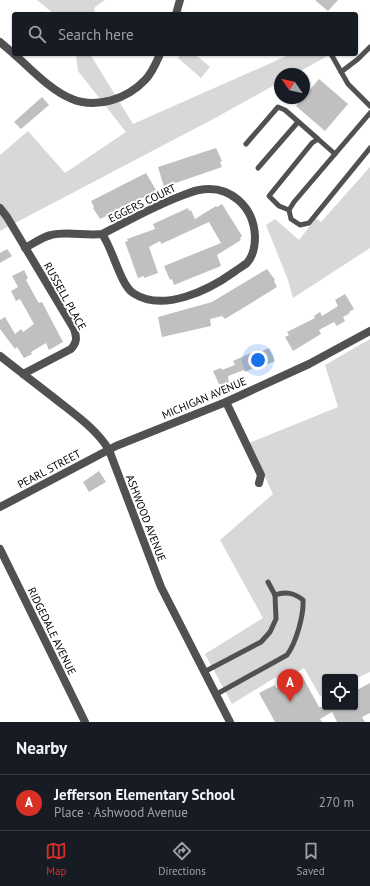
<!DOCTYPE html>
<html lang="en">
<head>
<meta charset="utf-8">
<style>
	body { margin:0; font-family:"PT Sans",sans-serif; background:#20242c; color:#f1f3f6 }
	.controls { position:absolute; right:12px; bottom:12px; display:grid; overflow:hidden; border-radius:4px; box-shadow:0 1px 3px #0004 }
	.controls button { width:36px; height:36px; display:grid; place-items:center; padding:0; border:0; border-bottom:1px solid #363941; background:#171b24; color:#f1f3f6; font:20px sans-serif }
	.compass { position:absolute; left:274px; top:68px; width:36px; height:36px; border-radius:50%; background:#171b24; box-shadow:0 1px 3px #0004; rotate:304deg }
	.you { position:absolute; left:258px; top:360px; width:14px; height:14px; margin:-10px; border:3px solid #fff; border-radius:50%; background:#1a73e8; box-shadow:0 0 0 6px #1a73e833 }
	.badge { display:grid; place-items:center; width:26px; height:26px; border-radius:50%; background:#d93025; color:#fff; font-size:13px; font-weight:700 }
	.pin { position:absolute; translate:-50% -33px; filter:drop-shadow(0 1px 2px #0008) }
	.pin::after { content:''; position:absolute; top:21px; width:14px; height:12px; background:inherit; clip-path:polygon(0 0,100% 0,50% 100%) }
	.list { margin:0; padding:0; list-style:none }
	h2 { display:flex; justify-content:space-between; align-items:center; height:52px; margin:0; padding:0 16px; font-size:17px }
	h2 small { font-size:13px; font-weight:400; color:#9ea1a6 }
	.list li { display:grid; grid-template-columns:26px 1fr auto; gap:12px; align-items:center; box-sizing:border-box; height:56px; padding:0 16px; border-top:1px solid #363941 }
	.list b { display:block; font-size:15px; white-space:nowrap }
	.list p { margin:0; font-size:13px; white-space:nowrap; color:#9ea1a6 }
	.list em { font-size:13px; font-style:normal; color:#9ea1a6 }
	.icon { flex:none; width:22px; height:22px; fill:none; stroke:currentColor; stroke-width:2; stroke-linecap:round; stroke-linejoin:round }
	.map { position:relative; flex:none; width:370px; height:722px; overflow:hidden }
	.search { position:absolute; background:#171b24; box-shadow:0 1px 3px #0004; left:12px; right:12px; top:12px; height:44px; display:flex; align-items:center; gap:10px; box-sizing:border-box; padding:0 14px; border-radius:4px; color:#9ea1a6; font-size:15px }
	.sheet { height:108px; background:#171b24 }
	nav { display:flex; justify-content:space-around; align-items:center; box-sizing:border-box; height:56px; border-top:1px solid #363941; background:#171b24; font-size:11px; color:#9ea1a6 }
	nav a { display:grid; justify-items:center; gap:2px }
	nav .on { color:#d93025 }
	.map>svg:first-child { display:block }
	.green { fill:#d8d8d8 }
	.building { fill:#c0c0c0 }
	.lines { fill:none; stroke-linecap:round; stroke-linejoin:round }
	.service { stroke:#515151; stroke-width:5 }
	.minor { stroke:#515151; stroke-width:8 }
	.tertiary { stroke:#515151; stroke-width:8 }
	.labels { text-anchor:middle; stroke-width:4; stroke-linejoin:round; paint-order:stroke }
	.street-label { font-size:11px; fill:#000; stroke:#fff }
</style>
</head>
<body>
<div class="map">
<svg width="370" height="722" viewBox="0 0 370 722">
	<rect width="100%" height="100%" fill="#fff"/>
	<g class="green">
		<path d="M 37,0 L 105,0 L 95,7 L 94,14 L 54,14 Z"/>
		<path d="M 76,54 L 90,54 L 133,124 L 291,54 L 331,54 L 295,74 L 280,74 L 280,82 L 217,117 L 0,231 L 0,155 L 28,131 L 65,173 L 126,132 L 78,71 Z"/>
		<path d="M 181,54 L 195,54 L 210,67 L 201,78 L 178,58 Z"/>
		<path d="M 370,167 L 370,248 L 293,298 L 288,280 L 266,225 L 275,219 L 299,240 L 316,218 L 321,222 Z"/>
		<path d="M 370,339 L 370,672 L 355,679 L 355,677 L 325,677 L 325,694 L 320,696 L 304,668 L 280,682 L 276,677 L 232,704 L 205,654 L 263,618 L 220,540 L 273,494 L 249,443 L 338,407 L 325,365 Z"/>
	</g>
	<g class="building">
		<path d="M 315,0 L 338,0 L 328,11 Z"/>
		<path d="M 319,79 L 348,104 L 325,131 L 296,106 Z"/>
		<path d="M 42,97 L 49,105 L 21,129 L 14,122 Z"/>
		<path d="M 216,148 L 222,161 L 220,162 L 222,167 L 164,187 L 158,167 Z"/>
		<path d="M 146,173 L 156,190 L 154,190 L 155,192 L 100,219 L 93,208 L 94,207 L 91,201 Z"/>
		<path d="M 222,204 L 242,236 L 240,238 L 241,240 L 217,255 L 221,266 L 174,285 L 172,279 L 170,280 L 164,266 L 221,243 L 209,222 L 161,244 L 160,241 L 149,247 L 158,273 L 144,278 L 144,276 L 138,278 L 125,242 L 128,241 L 127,239 L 155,229 L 153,224 L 188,208 L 189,211 L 191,210 L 195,219 L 216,206 L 217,207 Z"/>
		<path d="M 7,249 L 12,256 L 0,263 L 0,253 Z"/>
		<path d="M 267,269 L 275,280 L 274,281 L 277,287 L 225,319 L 222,316 L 210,319 L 211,326 L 162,337 L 158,317 L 212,302 Z"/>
		<path d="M 24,270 L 28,278 L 26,280 L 38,302 L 39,303 L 42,302 L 63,342 L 49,350 L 46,343 L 31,352 L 32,354 L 24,358 L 17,347 L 15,349 L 0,329 L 0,320 L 5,317 L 15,334 L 21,329 L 23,332 L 34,324 L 20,299 L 16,301 L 11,291 L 18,287 L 12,276 Z"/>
		<path d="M 345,294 L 354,309 L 349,312 L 350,313 L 343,317 L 345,321 L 337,326 L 334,322 L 319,330 L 321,334 L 293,351 L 285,337 L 289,335 L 287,332 L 315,318 L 314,316 L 320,312 L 322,316 L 338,306 L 335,300 Z"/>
		<path d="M 269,348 L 275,361 L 268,364 L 265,363 L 245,372 L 244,370 L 228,376 L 229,383 L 222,386 L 221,384 L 219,384 L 213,371 L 221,368 L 222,370 L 235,365 L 233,361 L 259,349 L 260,352 Z"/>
		<path d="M 99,471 L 106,482 L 89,492 L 83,482 Z"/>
		<path d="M 301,674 L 319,707 L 355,707 L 355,691 L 370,683 L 370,713 L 362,717 L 365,722 L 337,722 L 332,712 L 320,719 L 322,722 L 275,722 L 259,693 L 275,685 L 276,688 Z"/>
	</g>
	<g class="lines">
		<g class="service">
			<path d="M 331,54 L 348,84 L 370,106"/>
			<path d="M 341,72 L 358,59 L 370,47"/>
			<path d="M 370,113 L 294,202 L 289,210 L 291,219 L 300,225 L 309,223 L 370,148"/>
			<path d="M 246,144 L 278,107 L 285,110 L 318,139"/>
			<path d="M 258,168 L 298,122"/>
			<path d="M 289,210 L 279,206 L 269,196 L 312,143 L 318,139 L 335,154"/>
			<path d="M 204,672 L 261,642 L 270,632 L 276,619 L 275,595 L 268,582"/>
			<path d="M 215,695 L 287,655 C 296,643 304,615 303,600 C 294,593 286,591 275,595"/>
		</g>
		<g class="minor">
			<path d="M 176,14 L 180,0"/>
			<path d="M 0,42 L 14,54"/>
			<path d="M 14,54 C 31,69 51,91 72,99 C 97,109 127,99 145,80 C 152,73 156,63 160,54"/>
			<path d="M 0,208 L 7,217 L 74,329 C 77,338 77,342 71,349 L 23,374"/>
			<path d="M 25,248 C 33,244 42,237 51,235 C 66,231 86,236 102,234 C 128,221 154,206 181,196 C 187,194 193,191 199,190 C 229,184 254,206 255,237 C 255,246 253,256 247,263 C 243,266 238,269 234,272 C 209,290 163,313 133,293 C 120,284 113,249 102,234"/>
			<path d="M 226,402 L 261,475 L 259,483"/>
			<path d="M 0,507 L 116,446 L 226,402 L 309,364 L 370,331"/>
			<path d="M 0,549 L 85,722"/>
		</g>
		<path class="tertiary" d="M 0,356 C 19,371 39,386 58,401 C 77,416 97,430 109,450 L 161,587 L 230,722"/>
	</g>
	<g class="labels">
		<g class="street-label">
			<text transform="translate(142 203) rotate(-26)" y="4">EGGERS COURT</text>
			<text transform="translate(65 296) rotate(61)" y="4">RUSSELL PLACE</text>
			<text transform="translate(204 398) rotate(-23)" y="4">MICHIGAN AVENUE</text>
			<text transform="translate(49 469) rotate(-28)" y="4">PEARL STREET</text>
			<text transform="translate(146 518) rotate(69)" y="4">ASHWOOD AVENUE</text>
			<text transform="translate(52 631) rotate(64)" y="4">RIDGEDALE AVENUE</text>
		</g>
	</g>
</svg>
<div class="controls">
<button><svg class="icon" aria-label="locate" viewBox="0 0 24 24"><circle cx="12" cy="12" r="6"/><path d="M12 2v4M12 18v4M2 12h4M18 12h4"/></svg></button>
</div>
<svg class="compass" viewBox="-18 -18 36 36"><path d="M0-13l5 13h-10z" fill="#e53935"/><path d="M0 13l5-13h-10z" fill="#9ea1a6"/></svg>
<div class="you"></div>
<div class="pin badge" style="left:290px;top:702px">A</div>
<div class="search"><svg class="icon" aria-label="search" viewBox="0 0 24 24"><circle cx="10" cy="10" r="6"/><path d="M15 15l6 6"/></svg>Search here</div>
</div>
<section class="sheet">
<h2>Nearby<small></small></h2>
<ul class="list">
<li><span class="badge">A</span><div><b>Jefferson Elementary School</b><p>Place · Ashwood Avenue</p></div><em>270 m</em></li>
</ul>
</section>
<nav>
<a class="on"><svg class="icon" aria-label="map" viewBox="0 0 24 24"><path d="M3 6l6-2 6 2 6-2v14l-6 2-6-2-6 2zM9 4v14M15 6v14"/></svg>Map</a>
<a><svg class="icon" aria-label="directions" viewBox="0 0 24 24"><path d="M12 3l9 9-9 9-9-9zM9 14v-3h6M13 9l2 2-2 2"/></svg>Directions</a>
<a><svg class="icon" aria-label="saved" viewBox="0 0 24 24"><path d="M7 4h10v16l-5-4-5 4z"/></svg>Saved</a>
</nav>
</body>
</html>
